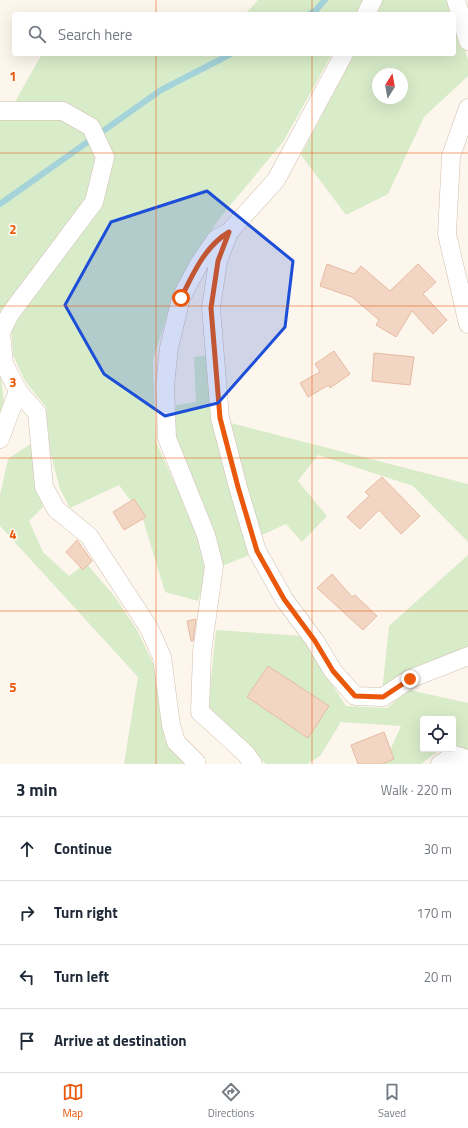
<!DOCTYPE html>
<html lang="en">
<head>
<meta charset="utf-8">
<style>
	body { margin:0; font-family:"Titillium Web",sans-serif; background:#f2f2f3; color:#1f2937 }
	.controls { position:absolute; right:12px; bottom:12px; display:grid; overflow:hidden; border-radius:4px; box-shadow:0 4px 16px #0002 }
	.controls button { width:36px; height:36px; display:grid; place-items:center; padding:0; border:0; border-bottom:1px solid #e0e1e3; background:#fff; color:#1f2937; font:20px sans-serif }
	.compass { position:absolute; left:372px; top:68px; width:36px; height:36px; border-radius:50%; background:#fff; box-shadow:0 4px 16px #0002; rotate:11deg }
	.stop { position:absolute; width:12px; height:12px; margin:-9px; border:3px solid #ea580c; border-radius:50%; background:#fff }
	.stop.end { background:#ea580c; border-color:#fff; box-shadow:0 1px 4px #0008 }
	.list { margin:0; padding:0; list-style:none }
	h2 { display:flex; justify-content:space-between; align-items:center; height:52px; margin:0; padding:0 16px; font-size:17px }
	h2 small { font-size:13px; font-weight:400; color:#747a83 }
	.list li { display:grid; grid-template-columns:26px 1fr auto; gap:12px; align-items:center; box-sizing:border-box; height:64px; padding:0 16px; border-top:1px solid #e0e1e3 }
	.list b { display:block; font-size:15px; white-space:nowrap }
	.list em { font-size:13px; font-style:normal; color:#747a83 }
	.icon { flex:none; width:22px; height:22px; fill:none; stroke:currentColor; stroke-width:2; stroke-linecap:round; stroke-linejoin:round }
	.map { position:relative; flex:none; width:468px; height:764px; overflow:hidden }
	.search { position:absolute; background:#fff; box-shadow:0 4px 16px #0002; left:12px; right:12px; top:12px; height:44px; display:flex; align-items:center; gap:10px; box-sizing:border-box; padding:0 14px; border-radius:4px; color:#747a83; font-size:15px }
	.sheet { height:308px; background:#fff }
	nav { display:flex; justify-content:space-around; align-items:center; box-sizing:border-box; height:56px; border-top:1px solid #e0e1e3; background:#fff; font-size:11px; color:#747a83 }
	nav a { display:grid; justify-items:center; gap:2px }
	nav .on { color:#ea580c }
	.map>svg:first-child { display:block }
	.green { fill:#d8ecc9; fill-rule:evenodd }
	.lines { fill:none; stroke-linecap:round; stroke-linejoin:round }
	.stream { stroke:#a5d3da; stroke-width:6 }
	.building { fill:#f3d5c3; stroke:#e6bba3 }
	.street-casing { stroke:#d1beb0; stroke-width:19 }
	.street { stroke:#fff; stroke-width:18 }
	.route { stroke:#ea580c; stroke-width:5 }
	.marked { fill:#1d4ed8; fill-opacity:0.2; stroke:#1d4ed8; stroke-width:3; stroke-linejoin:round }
	.grid { fill:none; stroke:#e8590c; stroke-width:1; stroke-opacity:0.55 }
	.grid-label { font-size:13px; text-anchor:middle; font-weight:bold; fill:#e8590c; stroke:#fffaf3; stroke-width:3; stroke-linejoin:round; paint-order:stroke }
</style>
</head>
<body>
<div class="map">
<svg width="468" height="764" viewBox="0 0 468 764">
	<rect width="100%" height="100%" fill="#fdf6ec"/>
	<g class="green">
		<path d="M 258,0 L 364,0 L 356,14 L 245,14 Z"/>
		<path d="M 382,0 L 451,0 L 468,60 L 468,76 L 424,117 L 388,194 L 346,215 L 301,155 L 354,54 L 454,54 L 454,14 L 375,14 ZM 378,74 L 402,74 L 402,98 L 378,98 Z"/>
		<path d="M 42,54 L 332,54 L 283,142 L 218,220 L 172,299 L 153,360 L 156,442 L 187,510 L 209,567 L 198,601 L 165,592 L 142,516 L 119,485 L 70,508 L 60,489 L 50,451 L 46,407 L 25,381 L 13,355 L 11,323 L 0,318 L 0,109 L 12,107 Z"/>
		<path d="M 211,355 L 252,554 L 222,566 L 173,434 L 176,405 L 196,402 L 194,357 Z"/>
		<path d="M 0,369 L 4,402 L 0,419 Z"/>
		<path d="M 227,422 L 468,484 L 468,542 L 413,486 L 318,455 L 298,481 L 327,516 L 302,542 L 286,524 L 260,536 Z"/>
		<path d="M 32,443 L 43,507 L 29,521 L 43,552 L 69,576 L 86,563 L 115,597 L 137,630 L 155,667 L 165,741 L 187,764 L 124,764 L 138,677 L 0,526 L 0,495 L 8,459 Z"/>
		<path d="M 468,555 L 468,649 L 382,692 L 389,626 Z"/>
		<path d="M 216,630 L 301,636 L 346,706 L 387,708 L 409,690 L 468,703 L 468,750 L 453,748 L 453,719 L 423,719 L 423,749 L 441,749 L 421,764 L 384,764 L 401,726 L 341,722 L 320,756 L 307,764 L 266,764 L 208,708 Z"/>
	</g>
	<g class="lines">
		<g class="stream">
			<path d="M 309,14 L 316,10 L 325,0"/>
			<path d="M 0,204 L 161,90 L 231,54"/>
		</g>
	</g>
	<g class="building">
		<path d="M 327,264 L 354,274 L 361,266 L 390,291 L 418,264 L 436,282 L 423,294 L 447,320 L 433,334 L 412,311 L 396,337 L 376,325 L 379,320 L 352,297 L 320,286 Z"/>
		<path d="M 334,351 L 350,374 L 330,388 L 329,385 L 308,397 L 300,383 L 320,372 L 315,364 Z"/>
		<path d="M 374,353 L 414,357 L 410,385 L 372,381 Z"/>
		<path d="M 382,477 L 420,516 L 401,534 L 379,510 L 360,529 L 347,517 L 369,496 L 365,492 Z"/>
		<path d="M 134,499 L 146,517 L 124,530 L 113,512 Z"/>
		<path d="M 77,540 L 92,561 L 83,570 L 66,552 Z"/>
		<path d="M 332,574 L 352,597 L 355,595 L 377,616 L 363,630 L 317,588 Z"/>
		<path d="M 196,619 L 193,641 L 191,641 L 187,621 Z"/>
		<path d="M 268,666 L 329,706 L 308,738 L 247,697 Z"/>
		<path d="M 384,732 L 394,759 L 382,764 L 358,764 L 351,745 Z"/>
	</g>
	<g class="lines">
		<g class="street-casing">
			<g id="street">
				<path d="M 456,0 L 468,41"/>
				<path d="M 366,14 L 373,0"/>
				<path d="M 468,108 L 451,156 L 447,234 L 468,324"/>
				<path d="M 0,111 L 63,111 L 91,127 L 105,157 L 94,202 L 10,314 L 1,332 L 4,364 L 18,391 L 37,413 L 44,487 L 56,509 L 89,536 L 149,628 L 162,657 L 171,725 L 176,742 L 196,762 L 195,764"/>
				<path d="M 229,232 L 276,180 L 344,54"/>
				<path d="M 0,439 L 18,391"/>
				<path d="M 253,764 L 246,754 L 200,712 L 202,652 L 214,566 L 206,535 L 167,438 L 165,385 L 169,348 L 181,298 L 199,264 L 216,239 L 229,232 L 218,261 L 211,308 L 220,418 L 238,487 L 257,551 L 284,599 L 315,641 L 333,671 L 355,696 L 383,697 L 410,679 L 468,656"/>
				<path d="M 440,764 L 454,755 L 468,759"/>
			</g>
		</g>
		<use href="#street" class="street"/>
	</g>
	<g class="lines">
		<path class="route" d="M 181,298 C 193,274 205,246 229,232 L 218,261 L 211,308 L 220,418 L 238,487 L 257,551 L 284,599 L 315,641 L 333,671 L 355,696 L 383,697 L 410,679"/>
	</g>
	<path class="marked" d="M 207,191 L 293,261 L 285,327 L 218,403 L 165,416 L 104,374 L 65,305 L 111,222 Z"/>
	<path class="grid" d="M 156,0 L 156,14M 312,0 L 312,14M 156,54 L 156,764M 312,54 L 312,764M 0,153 L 468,153M 0,306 L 468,306M 0,458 L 468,458M 0,611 L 468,611"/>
	<g class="grid-label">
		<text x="13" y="81">1</text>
		<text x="13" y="234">2</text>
		<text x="13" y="387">3</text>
		<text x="13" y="539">4</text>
		<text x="13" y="692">5</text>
	</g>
</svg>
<div class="controls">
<button><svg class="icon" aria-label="locate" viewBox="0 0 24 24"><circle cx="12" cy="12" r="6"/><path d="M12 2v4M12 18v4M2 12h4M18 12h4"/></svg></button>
</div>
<svg class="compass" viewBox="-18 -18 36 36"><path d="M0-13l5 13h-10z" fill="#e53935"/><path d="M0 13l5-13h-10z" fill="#747a83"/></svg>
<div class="stop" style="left:181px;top:298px"></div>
<div class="stop end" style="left:410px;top:679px"></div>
<div class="search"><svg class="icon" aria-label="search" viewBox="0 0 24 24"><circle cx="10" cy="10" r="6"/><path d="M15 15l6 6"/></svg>Search here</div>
</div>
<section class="sheet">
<h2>3 min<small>Walk · 220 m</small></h2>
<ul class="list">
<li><svg class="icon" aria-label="ahead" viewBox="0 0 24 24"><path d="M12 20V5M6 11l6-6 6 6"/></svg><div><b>Continue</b></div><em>30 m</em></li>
<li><svg class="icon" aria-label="right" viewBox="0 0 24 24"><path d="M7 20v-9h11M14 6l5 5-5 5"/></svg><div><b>Turn right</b></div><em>170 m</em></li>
<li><svg class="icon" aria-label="left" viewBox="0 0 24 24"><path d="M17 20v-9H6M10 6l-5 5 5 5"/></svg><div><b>Turn left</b></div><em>20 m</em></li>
<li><svg class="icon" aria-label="arrive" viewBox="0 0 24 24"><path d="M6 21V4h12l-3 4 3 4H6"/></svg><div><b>Arrive at destination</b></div></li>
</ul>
</section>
<nav>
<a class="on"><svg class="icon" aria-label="map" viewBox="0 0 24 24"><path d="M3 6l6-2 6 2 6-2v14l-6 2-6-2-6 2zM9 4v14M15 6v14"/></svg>Map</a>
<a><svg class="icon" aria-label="directions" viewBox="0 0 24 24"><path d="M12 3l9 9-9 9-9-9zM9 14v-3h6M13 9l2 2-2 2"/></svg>Directions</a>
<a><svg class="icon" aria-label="saved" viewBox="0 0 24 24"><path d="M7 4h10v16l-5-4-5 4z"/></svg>Saved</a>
</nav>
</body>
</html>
